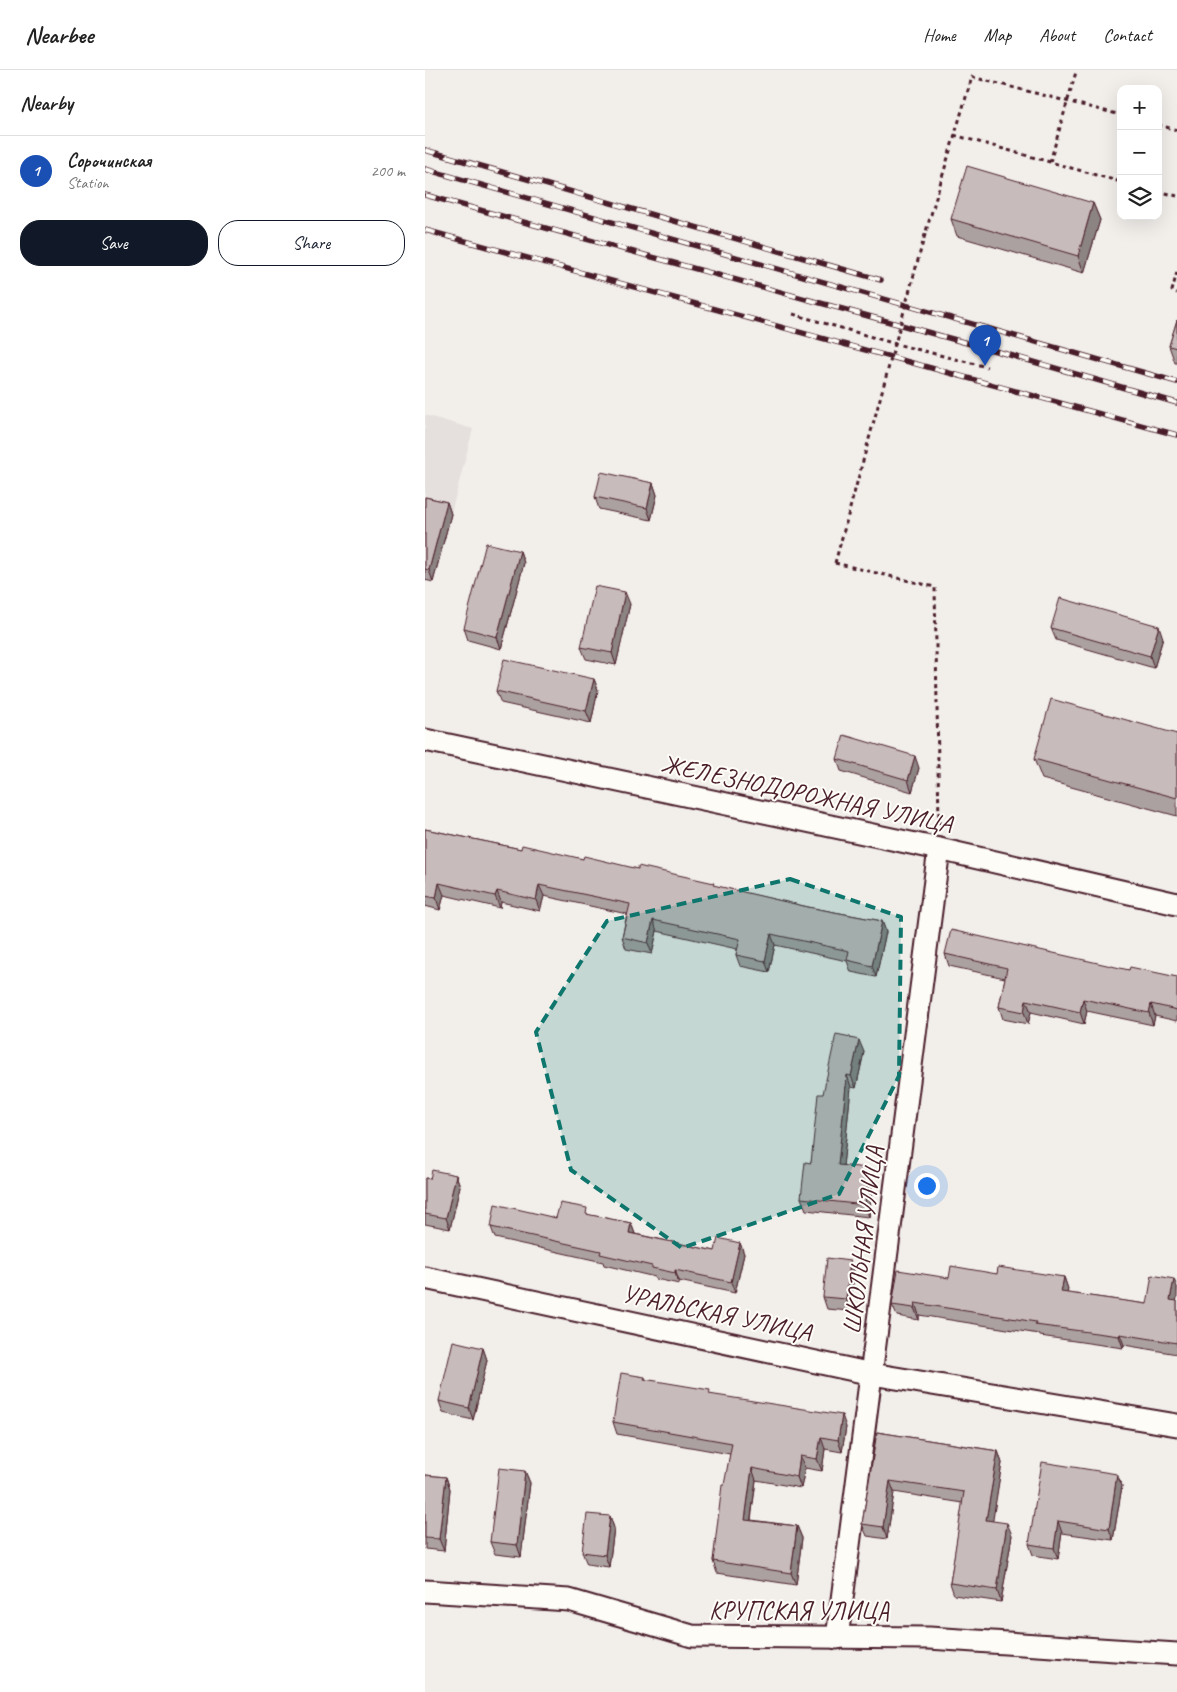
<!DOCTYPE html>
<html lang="en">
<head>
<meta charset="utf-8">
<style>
	body { margin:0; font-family:Caveat,sans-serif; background:#f2f2f2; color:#222 }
	.controls { position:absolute; right:15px; top:15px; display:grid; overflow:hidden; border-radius:10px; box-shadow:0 5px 20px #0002 }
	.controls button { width:45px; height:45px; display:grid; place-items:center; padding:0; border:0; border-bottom:1px solid #e0e0e0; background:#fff; color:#222; font:25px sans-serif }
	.you { position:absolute; left:501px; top:1115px; width:18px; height:18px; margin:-12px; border:4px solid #fff; border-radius:50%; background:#1a73e8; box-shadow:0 0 0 8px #1a73e833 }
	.badge { display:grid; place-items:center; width:32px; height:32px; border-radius:50%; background:#111827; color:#fff; font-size:16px; font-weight:700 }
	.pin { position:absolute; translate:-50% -41px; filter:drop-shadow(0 1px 2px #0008) }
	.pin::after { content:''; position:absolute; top:26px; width:18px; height:15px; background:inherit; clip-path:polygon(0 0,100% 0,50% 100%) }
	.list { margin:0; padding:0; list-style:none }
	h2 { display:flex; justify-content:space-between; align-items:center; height:65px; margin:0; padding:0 20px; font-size:21px }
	h2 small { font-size:16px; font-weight:400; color:#767676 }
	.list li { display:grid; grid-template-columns:32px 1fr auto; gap:15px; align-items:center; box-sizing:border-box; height:70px; padding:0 20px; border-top:1px solid #e0e0e0 }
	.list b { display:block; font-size:19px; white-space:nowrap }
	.list p { margin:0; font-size:16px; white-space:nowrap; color:#767676 }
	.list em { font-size:16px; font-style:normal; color:#767676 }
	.actions { display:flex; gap:10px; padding:15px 20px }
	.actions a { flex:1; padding:11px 0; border:1px solid #111827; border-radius:20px; text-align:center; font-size:18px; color:#111827 }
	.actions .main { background:#111827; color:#fff }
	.icon { flex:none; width:28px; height:28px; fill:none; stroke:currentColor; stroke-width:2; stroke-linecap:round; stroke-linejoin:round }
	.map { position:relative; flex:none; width:752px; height:1622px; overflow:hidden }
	header { display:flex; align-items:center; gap:30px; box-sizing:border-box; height:70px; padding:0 25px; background:#fff; border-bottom:1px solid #e0e0e0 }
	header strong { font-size:24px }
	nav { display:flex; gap:28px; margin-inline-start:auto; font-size:18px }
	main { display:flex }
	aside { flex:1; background:#fff }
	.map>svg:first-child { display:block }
	.built { fill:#e5dfdd }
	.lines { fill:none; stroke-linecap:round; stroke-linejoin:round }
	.minor-casing { stroke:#4a1f2b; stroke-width:25 }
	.path { stroke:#4a1f2b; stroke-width:3; stroke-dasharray:4 4; stroke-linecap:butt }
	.minor { stroke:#fdfcf7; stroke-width:21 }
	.rail-casing { stroke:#4a1f2b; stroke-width:5.5 }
	.rail { stroke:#fdfcf7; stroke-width:4; stroke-dasharray:11; stroke-linecap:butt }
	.path-bridge { stroke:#4a1f2b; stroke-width:3; stroke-dasharray:4 4; stroke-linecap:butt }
	.wall { fill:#aca1a1; stroke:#4a1f2b }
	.shaded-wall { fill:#8c8383; stroke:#4a1f2b }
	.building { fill:#c8bbbb; stroke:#4a1f2b }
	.marked { fill:#0f766e; fill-opacity:0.2; stroke:#0f766e; stroke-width:4; stroke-dasharray:10 6; stroke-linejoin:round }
	.labels { text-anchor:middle; stroke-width:4; stroke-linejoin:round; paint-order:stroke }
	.street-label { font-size:25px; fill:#4a1f2b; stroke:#fdfcf7 }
</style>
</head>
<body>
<header>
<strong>Nearbee</strong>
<nav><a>Home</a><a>Map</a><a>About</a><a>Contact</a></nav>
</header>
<main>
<aside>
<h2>Nearby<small></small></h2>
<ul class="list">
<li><span class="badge" style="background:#1a4fb4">1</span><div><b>Сорочинская</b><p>Station</p></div><em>200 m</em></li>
</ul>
<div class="actions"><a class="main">Save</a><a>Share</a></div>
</aside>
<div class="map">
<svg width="752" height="1622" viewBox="0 0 752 1622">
	<rect width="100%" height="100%" fill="#f2efeb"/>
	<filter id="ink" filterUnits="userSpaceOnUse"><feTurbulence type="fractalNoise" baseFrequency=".02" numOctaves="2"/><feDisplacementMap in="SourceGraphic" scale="10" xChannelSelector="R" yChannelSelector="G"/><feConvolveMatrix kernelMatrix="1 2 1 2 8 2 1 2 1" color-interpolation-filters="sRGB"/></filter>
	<g filter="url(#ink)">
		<path class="built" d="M 0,345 L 48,359 L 8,512 L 0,510 Z"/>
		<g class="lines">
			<g class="minor-casing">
				<g id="minor">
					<path d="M 0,670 L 514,779 L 752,834"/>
					<path d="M 0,1208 L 447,1304 L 752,1355"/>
					<path d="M 0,1521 L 144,1530 L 267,1566 L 504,1568 L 752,1584"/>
					<path d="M 412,1568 L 514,779"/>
				</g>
			</g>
			<g class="path">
				<path d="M 733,55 L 752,60"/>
				<path d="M 529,65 L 696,112"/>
				<path d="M 625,92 L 651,2"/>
				<path d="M 733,121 L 752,126"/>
				<path d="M 499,168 L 547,7 L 696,45"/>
				<path d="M 752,202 L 747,221 L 752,223"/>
				<path d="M 368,244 L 471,274 L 562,297"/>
				<path d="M 410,493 L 510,517 L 514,754"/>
			</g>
			<use href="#minor" class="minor"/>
			<g class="rail-casing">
				<g id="rail">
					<path d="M 0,80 L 456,210"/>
					<path d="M 0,99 L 752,312"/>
					<path d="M 0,125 L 564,279 L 752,333"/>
					<path d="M 0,160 L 752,365"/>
				</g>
			</g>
			<use href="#rail" class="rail"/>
			<path class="path-bridge" d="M 410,493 L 499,168"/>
		</g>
		<g class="wall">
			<path d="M 668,133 L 675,150 L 659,203 L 532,166 L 526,149 Z"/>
			<path d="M 752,250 L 752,293 L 750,293 L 744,276 Z"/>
			<path d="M 228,413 L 232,425 L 226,450 L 174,439 L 170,427 Z"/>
			<path d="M 0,427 L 22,432 L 26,444 L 8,512 L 0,510 Z"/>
			<path d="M 95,481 L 99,493 L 76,579 L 43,570 L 39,558 Z"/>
			<path d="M 205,534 L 191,595 L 161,589 L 156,577 Z"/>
			<path d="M 626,558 L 738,568 L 729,598 L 631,570 Z"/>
			<path d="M 169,609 L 173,620 L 166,653 L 76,633 L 71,621 Z"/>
			<path d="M 752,664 L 752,746 L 617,709 L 609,689 Z"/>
			<path d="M 412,689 L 494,698 L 487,722 L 416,701 Z"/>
			<path d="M 0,759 L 96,779 L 158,789 L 213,799 L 290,816 L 383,837 L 457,851 L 461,862 L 451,907 L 426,902 L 422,891 L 350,875 L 344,902 L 315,896 L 311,885 L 312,879 L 232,861 L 227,884 L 201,879 L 197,867 L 202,844 L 119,826 L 115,841 L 76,832 L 75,838 L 19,825 L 15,840 L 0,836 Z"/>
			<path d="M 520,884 L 704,900 L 752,907 L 752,951 L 730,946 L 728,955 L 662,941 L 659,954 L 606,942 L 603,954 L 578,949 L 574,937 L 580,908 L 524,896 Z"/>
			<path d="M 426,968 L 439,982 L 431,1018 L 426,1017 L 418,1096 L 448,1110 L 444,1147 L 381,1140 L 376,1128 L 386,1093 L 398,1024 Z"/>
			<path d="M 31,1105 L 35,1116 L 25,1159 L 0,1154 L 0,1108 L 5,1109 Z"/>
			<path d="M 164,1145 L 206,1153 L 210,1164 L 290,1181 L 315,1173 L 319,1184 L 310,1223 L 254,1211 L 254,1214 L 231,1209 L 230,1207 L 179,1195 L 178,1192 L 70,1168 L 66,1157 L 131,1148 Z"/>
			<path d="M 429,1203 L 425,1241 L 402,1239 L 398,1227 Z"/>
			<path d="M 572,1204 L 639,1207 L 643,1219 L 642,1223 L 722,1234 L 752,1217 L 751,1231 L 752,1231 L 752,1284 L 699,1275 L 698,1278 L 615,1266 L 614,1264 L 494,1245 L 494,1250 L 472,1246 L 467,1235 L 524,1208 Z"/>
			<path d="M 58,1278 L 62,1290 L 48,1350 L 18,1343 L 14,1331 Z"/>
			<path d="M 220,1307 L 220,1309 L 421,1357 L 417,1382 L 400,1379 L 397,1401 L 380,1398 L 376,1418 L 331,1410 L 326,1450 L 372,1456 L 377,1468 L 371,1515 L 292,1503 L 288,1491 L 305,1384 L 192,1364 L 188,1352 Z"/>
			<path d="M 452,1362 L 573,1381 L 577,1393 L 567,1451 L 587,1465 L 576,1532 L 529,1525 L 525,1513 L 538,1433 L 469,1422 L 462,1469 L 442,1466 L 437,1454 Z"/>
			<path d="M 100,1401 L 105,1413 L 96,1487 L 70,1484 L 65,1472 Z"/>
			<path d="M 692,1404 L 697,1416 L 688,1470 L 637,1463 L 633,1489 L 608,1485 L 604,1474 Z"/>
			<path d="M 0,1405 L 21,1407 L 25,1419 L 19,1481 L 0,1479 Z"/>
			<path d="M 185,1446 L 189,1458 L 184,1497 L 162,1494 L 157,1482 Z"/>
		</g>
		<g class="shaded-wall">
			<path d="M 668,133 L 675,150 L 659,203 L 653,186 Z"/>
			<path d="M 228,413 L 232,425 L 226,450 L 222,438 Z"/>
			<path d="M 22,432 L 26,444 L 8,512 L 4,500 Z"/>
			<path d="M 95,481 L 99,493 L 76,579 L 72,567 Z"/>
			<path d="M 200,522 L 205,534 L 191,595 L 187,583 Z"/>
			<path d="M 734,556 L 738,568 L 729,598 L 725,586 Z"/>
			<path d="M 169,609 L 173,620 L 166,653 L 161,641 Z"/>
			<path d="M 490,686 L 494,698 L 487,722 L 483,710 Z"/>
			<path d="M 14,813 L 19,825 L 15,840 L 11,828 Z"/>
			<path d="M 114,815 L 119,826 L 115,841 L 111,830 Z"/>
			<path d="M 72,821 L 76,832 L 75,838 L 70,826 Z"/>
			<path d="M 228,850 L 232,861 L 227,884 L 223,873 Z"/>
			<path d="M 457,851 L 461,862 L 451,907 L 447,896 Z"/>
			<path d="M 346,864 L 350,875 L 344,902 L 340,891 Z"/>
			<path d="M 658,929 L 662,941 L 659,954 L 655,942 Z"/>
			<path d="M 601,930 L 606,942 L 603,954 L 599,942 Z"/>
			<path d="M 726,934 L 730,946 L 728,955 L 724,943 Z"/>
			<path d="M 434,970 L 439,982 L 431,1018 L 426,1006 Z"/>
			<path d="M 422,1005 L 426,1017 L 417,1107 L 413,1095 Z"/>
			<path d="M 443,1098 L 448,1110 L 444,1147 L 440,1135 Z"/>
			<path d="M 31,1105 L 35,1116 L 25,1159 L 21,1148 Z"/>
			<path d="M 206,1153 L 210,1164 L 204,1163 Z"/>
			<path d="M 315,1173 L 319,1184 L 310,1223 L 306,1212 Z"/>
			<path d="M 425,1191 L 429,1203 L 425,1241 L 421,1229 Z"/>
			<path d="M 250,1200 L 254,1211 L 254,1214 L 250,1203 Z"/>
			<path d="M 639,1207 L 643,1219 L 640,1234 L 636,1222 Z"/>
			<path d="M 749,1209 L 752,1217 L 752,1227 L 750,1242 L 745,1230 Z"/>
			<path d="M 490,1233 L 494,1245 L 494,1250 L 489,1238 Z"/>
			<path d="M 695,1264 L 699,1275 L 698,1278 L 694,1266 Z"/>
			<path d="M 58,1278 L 62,1290 L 48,1350 L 44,1338 Z"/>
			<path d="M 417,1345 L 421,1357 L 417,1382 L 413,1370 Z"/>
			<path d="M 396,1367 L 400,1379 L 397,1401 L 392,1389 Z"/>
			<path d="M 573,1381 L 577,1393 L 566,1462 L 561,1450 Z"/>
			<path d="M 375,1386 L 380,1398 L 376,1418 L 372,1407 Z"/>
			<path d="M 327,1398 L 331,1410 L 324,1462 L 320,1450 Z"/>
			<path d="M 100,1401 L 105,1413 L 96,1487 L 92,1475 Z"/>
			<path d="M 692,1404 L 697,1416 L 688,1470 L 684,1459 Z"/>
			<path d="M 21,1407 L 25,1419 L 19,1481 L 14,1469 Z"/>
			<path d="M 465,1411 L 469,1422 L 462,1469 L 458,1457 Z"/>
			<path d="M 185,1446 L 189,1458 L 184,1497 L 180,1485 Z"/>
			<path d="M 633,1451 L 637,1463 L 633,1489 L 629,1478 Z"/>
			<path d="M 582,1453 L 587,1465 L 576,1532 L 572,1520 Z"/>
			<path d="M 372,1456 L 377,1468 L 371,1515 L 366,1503 Z"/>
		</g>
		<g class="building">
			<path d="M 542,96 L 668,133 L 653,186 L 526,149 Z"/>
			<path d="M 752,250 L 752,278 L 744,276 Z"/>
			<path d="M 176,402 L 228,413 L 222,438 L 170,427 Z"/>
			<path d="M 0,427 L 22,432 L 4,500 L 0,499 Z"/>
			<path d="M 61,473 L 95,481 L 72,567 L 39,558 Z"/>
			<path d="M 170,516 L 200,522 L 187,583 L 156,577 Z"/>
			<path d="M 635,528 L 734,556 L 725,586 L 626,558 Z"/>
			<path d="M 79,589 L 169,609 L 161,641 L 71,621 Z"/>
			<path d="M 626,629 L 752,664 L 752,728 L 609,689 Z"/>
			<path d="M 419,665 L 490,686 L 483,710 L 412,689 Z"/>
			<path d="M 0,759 L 96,779 L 97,775 L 158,789 L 159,786 L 213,799 L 213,796 L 289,813 L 288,815 L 383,837 L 457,851 L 447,896 L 422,890 L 424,881 L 346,864 L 340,891 L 311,885 L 315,869 L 228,850 L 223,873 L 197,867 L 205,834 L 114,815 L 111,830 L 72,821 L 70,826 L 14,813 L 11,828 L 0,826 Z"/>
			<path d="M 526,860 L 704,900 L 705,897 L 752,907 L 752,940 L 726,934 L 724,943 L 658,929 L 655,942 L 601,930 L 599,942 L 574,937 L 582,898 L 520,884 Z"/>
			<path d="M 411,964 L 426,967 L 425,968 L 434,970 L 426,1006 L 422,1005 L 413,1095 L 443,1098 L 440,1135 L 376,1128 L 380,1092 L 386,1093 L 393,1024 L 398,1024 Z"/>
			<path d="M 7,1100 L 31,1105 L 21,1148 L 0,1144 L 0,1108 L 5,1109 Z"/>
			<path d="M 135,1133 L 162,1138 L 161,1144 L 206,1153 L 204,1163 L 290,1181 L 293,1168 L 315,1173 L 306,1212 L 250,1200 L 250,1203 L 227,1198 L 227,1196 L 175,1184 L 176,1181 L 66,1157 L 70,1134 L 131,1148 Z"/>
			<path d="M 402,1188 L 425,1191 L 421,1229 L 398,1227 Z"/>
			<path d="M 526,1196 L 572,1204 L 573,1197 L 639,1207 L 636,1222 L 722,1234 L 727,1205 L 749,1209 L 745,1230 L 752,1231 L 752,1273 L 695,1264 L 694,1266 L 610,1255 L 611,1252 L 490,1233 L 489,1238 L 467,1235 L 473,1200 L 524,1208 Z"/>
			<path d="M 28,1271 L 58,1278 L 44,1338 L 14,1331 Z"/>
			<path d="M 196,1303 L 220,1307 L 219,1309 L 285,1320 L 284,1324 L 417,1345 L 413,1370 L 396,1367 L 392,1389 L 375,1386 L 372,1407 L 327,1398 L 320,1450 L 372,1456 L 366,1503 L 288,1491 L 297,1415 L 299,1415 L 307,1373 L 188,1352 Z"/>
			<path d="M 452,1362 L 573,1381 L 561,1450 L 582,1453 L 572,1520 L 525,1513 L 539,1422 L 465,1411 L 458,1457 L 437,1454 Z"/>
			<path d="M 617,1392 L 692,1404 L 684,1459 L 633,1451 L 629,1478 L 604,1474 Z"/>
			<path d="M 74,1398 L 100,1401 L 92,1475 L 65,1472 Z"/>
			<path d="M 0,1405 L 21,1407 L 14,1469 L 0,1468 Z"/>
			<path d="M 162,1444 L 185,1446 L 180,1485 L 157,1482 Z"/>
		</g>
	</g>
	<path class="marked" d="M 365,809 L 476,847 L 474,1006 L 414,1124 L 257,1178 L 146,1100 L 111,962 L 182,851 Z"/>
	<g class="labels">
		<g class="street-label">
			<text transform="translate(382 723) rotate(12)" y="9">ЖЕЛЕЗНОДОРОЖНАЯ УЛИЦА</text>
			<text transform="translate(437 1170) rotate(-83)" y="9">ШКОЛЬНАЯ УЛИЦА</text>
			<text transform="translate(292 1242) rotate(12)" y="9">УРАЛЬСКАЯ УЛИЦА</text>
			<text x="374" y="1549">КРУПСКАЯ УЛИЦА</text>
		</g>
	</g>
</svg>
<div class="controls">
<button>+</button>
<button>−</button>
<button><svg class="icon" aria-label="layers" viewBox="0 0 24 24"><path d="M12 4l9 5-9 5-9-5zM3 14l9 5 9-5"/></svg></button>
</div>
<div class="you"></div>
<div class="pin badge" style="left:560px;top:296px;background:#1a4fb4">1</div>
</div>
</main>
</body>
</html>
